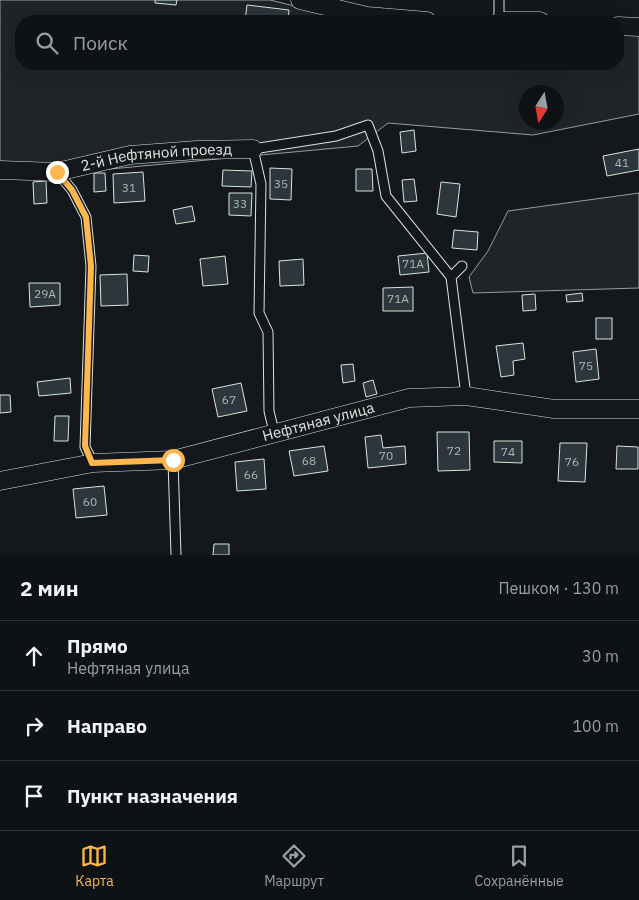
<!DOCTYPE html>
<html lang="ru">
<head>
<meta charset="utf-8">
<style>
	body { margin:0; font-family:"IBM Plex Sans",sans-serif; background:#1d2022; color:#f1f3f6 }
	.compass { position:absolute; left:519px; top:85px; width:45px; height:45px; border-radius:50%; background:#0f1215; box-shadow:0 5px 20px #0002; rotate:191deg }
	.stop { position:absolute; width:15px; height:15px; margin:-11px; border:4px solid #ffb74d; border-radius:50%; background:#fff }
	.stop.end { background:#ffb74d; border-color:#fff; box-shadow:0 1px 5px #0008 }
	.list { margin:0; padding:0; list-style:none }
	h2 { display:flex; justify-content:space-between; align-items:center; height:65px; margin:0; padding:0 20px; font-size:21px }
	h2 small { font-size:16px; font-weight:400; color:#9b9ea0 }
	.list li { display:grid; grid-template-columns:32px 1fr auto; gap:15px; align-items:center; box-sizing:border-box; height:70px; padding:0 20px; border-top:1px solid #2f3234 }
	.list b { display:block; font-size:19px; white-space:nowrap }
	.list p { margin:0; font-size:16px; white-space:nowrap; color:#9b9ea0 }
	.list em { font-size:16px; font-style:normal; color:#9b9ea0 }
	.icon { flex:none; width:28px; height:28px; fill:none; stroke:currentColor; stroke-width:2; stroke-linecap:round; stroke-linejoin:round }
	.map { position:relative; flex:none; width:639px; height:555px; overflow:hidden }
	.search { position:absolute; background:#0f1215; box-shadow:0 5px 20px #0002; left:15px; right:15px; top:15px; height:55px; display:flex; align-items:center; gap:12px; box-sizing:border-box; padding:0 18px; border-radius:20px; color:#9b9ea0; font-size:19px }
	.sheet { height:275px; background:#0f1215 }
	nav { display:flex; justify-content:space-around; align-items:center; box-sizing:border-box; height:70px; border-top:1px solid #2f3234; background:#0f1215; font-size:14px; color:#9b9ea0 }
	nav a { display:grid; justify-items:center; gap:2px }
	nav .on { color:#ffb74d }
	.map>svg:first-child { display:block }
	.green { fill:#202428; stroke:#939e99; fill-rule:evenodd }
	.building { fill:#2c363c; stroke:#d8e6dc }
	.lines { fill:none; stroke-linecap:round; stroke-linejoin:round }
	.service-casing { stroke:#d8e6dc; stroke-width:11 }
	.minor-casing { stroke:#d8e6dc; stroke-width:19 }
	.service { stroke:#14181c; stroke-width:9 }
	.minor { stroke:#14181c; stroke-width:18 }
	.route { stroke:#ffb74d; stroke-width:6 }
	.labels { text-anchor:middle; stroke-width:4; stroke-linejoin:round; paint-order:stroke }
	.number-label { font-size:12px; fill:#adbab4 }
	.street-label { font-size:15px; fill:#d8e6dc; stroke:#14181c }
</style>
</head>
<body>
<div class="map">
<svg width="639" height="555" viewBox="0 0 639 555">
	<rect width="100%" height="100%" fill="#14181c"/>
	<g class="green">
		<path d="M 0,0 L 270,0 L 356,21 L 21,21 L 21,64 L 618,64 L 618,34 L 639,35 L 639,114 L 533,135 L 388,123 L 358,146 L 78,172 L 0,174 ZM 526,92 L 556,92 L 556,122 L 526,122 Z"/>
		<path d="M 639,193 L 639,288 L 473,293 L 469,277 L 488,251 L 508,211 Z"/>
	</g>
	<g class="building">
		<path d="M 155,0 L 177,0 L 176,5 L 155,3 Z"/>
		<path d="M 247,5 L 289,10 L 288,21 L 245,21 Z"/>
		<path d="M 414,130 L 416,151 L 402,153 L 400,132 Z"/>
		<path d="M 639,149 L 639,170 L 607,176 L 603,156 Z"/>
		<path d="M 270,168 L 292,169 L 291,200 L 270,199 Z"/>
		<path d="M 356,169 L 372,169 L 373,191 L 356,191 Z"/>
		<path d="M 223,170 L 252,171 L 251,187 L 222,186 Z"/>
		<path d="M 143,172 L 145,201 L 114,203 L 113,174 Z"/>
		<path d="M 94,173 L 105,173 L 106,191 L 94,192 Z"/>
		<path d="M 414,179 L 417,201 L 404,202 L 402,180 Z"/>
		<path d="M 46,181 L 47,203 L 34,204 L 33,182 Z"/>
		<path d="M 441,182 L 460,184 L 456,217 L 437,214 Z"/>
		<path d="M 229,193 L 252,193 L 251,216 L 229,215 Z"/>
		<path d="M 192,206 L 195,221 L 176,224 L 173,210 Z"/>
		<path d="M 454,230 L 478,232 L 477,250 L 452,248 Z"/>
		<path d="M 427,253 L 429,272 L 400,275 L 398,256 Z"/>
		<path d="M 134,255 L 149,256 L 148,272 L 133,271 Z"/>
		<path d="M 225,256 L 228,284 L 203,286 L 200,259 Z"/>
		<path d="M 303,259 L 304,285 L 280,286 L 279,261 Z"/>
		<path d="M 127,274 L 128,305 L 101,306 L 100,275 Z"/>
		<path d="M 29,283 L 60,283 L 60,305 L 30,307 Z"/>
		<path d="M 413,287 L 413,311 L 383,311 L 383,288 Z"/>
		<path d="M 582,293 L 583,301 L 567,302 L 566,295 Z"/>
		<path d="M 535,294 L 536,310 L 523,311 L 522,295 Z"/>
		<rect x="596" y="318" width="16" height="21"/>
		<path d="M 523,343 L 525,359 L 513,361 L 514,375 L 501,377 L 496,346 Z"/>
		<path d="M 596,349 L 599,379 L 576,382 L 573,352 Z"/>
		<path d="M 353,364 L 355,381 L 343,383 L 341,365 Z"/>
		<path d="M 70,378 L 71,393 L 39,396 L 37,382 Z"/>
		<path d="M 373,380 L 377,394 L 366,397 L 363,383 Z"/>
		<path d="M 241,383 L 247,411 L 218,417 L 212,389 Z"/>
		<path d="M 0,395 L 10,395 L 11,412 L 0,413 Z"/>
		<path d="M 55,416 L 69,416 L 68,441 L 54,441 Z"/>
		<path d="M 437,432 L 469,432 L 470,470 L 438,471 Z"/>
		<path d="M 381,435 L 383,448 L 405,446 L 406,464 L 368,468 L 365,437 Z"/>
		<path d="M 494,441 L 522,441 L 522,463 L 494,462 Z"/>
		<path d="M 560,443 L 587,443 L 585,482 L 558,481 Z"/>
		<path d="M 324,446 L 328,471 L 294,476 L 289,451 Z"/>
		<path d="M 617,446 L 638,447 L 638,469 L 616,469 Z"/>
		<path d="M 264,459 L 266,489 L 237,491 L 235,462 Z"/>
		<path d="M 104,486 L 107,515 L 76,518 L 73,489 Z"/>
		<path d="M 214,544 L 229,544 L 229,555 L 213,555 Z"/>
	</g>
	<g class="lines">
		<g class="service-casing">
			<g id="service">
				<path d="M 499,21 L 499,0"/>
				<path d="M 57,172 L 72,190 L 86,217 L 91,266 L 85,447 L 93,463"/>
				<path d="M 462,266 L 451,277 L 466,396"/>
				<path d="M 274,432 L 269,411 L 268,332 L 259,313 L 261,184 L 253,149 L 336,136 L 368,125 L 378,151 L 386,196 L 451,277"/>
				<path d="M 173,460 L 176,555"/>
			</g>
		</g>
		<g class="minor-casing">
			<g id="minor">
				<path d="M 300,0 L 367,16 L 427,21"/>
				<path d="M 500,21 L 540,21"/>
				<path d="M 618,26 L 639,27"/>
				<path id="s1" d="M 0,170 L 57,172 L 130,155 L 197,150 L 253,149"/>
				<path id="s2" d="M 0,481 L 93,463 L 173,460 L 409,398 L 466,396 L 554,409 L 639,409"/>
			</g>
		</g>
		<use href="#service" class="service"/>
		<use href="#minor" class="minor"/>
	</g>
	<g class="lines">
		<path class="route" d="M 57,172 L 72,190 L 86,217 L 91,266 L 85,446 L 92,463 L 173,460"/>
	</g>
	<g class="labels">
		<g class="number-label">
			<text x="622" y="167">41</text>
			<text x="281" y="188">35</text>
			<text x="129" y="192">31</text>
			<text x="240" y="208">33</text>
			<text x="413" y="268">71А</text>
			<text x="45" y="298">29А</text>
			<text x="398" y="303">71А</text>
			<text x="586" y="370">75</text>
			<text x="229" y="404">67</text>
			<text x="454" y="455">72</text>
			<text x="508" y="456">74</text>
			<text x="386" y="460">70</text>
			<text x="309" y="465">68</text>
			<text x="572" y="466">76</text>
			<text x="251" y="479">66</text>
			<text x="90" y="506">60</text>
		</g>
		<g class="street-label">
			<text dy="5" stroke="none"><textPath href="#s1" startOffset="158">2-й Нефтяной проезд</textPath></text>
			<text dy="5" stroke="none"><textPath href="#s2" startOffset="325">Нефтяная улица</textPath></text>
		</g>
	</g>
</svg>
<svg class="compass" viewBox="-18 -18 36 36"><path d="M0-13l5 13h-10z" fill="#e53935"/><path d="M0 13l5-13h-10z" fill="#9b9ea0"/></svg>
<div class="stop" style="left:173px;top:460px"></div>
<div class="stop end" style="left:57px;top:172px"></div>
<div class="search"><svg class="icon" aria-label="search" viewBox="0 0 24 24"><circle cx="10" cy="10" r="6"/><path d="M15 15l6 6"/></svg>Поиск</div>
</div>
<section class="sheet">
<h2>2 мин<small>Пешком · 130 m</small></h2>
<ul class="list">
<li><svg class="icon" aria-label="ahead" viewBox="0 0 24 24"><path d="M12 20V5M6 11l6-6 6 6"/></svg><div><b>Прямо</b><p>Нефтяная улица</p></div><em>30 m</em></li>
<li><svg class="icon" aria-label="right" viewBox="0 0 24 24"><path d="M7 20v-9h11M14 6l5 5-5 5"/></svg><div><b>Направо</b></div><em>100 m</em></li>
<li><svg class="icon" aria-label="arrive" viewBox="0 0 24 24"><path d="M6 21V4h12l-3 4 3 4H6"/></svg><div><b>Пункт назначения</b></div></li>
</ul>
</section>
<nav>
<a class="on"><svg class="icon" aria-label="map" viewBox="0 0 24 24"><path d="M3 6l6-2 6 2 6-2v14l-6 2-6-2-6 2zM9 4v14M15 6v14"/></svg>Карта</a>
<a><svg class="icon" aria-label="directions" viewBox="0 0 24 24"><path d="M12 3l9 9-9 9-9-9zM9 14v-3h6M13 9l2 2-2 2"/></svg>Маршрут</a>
<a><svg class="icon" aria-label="saved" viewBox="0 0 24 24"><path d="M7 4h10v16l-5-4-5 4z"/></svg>Сохранённые</a>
</nav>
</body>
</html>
